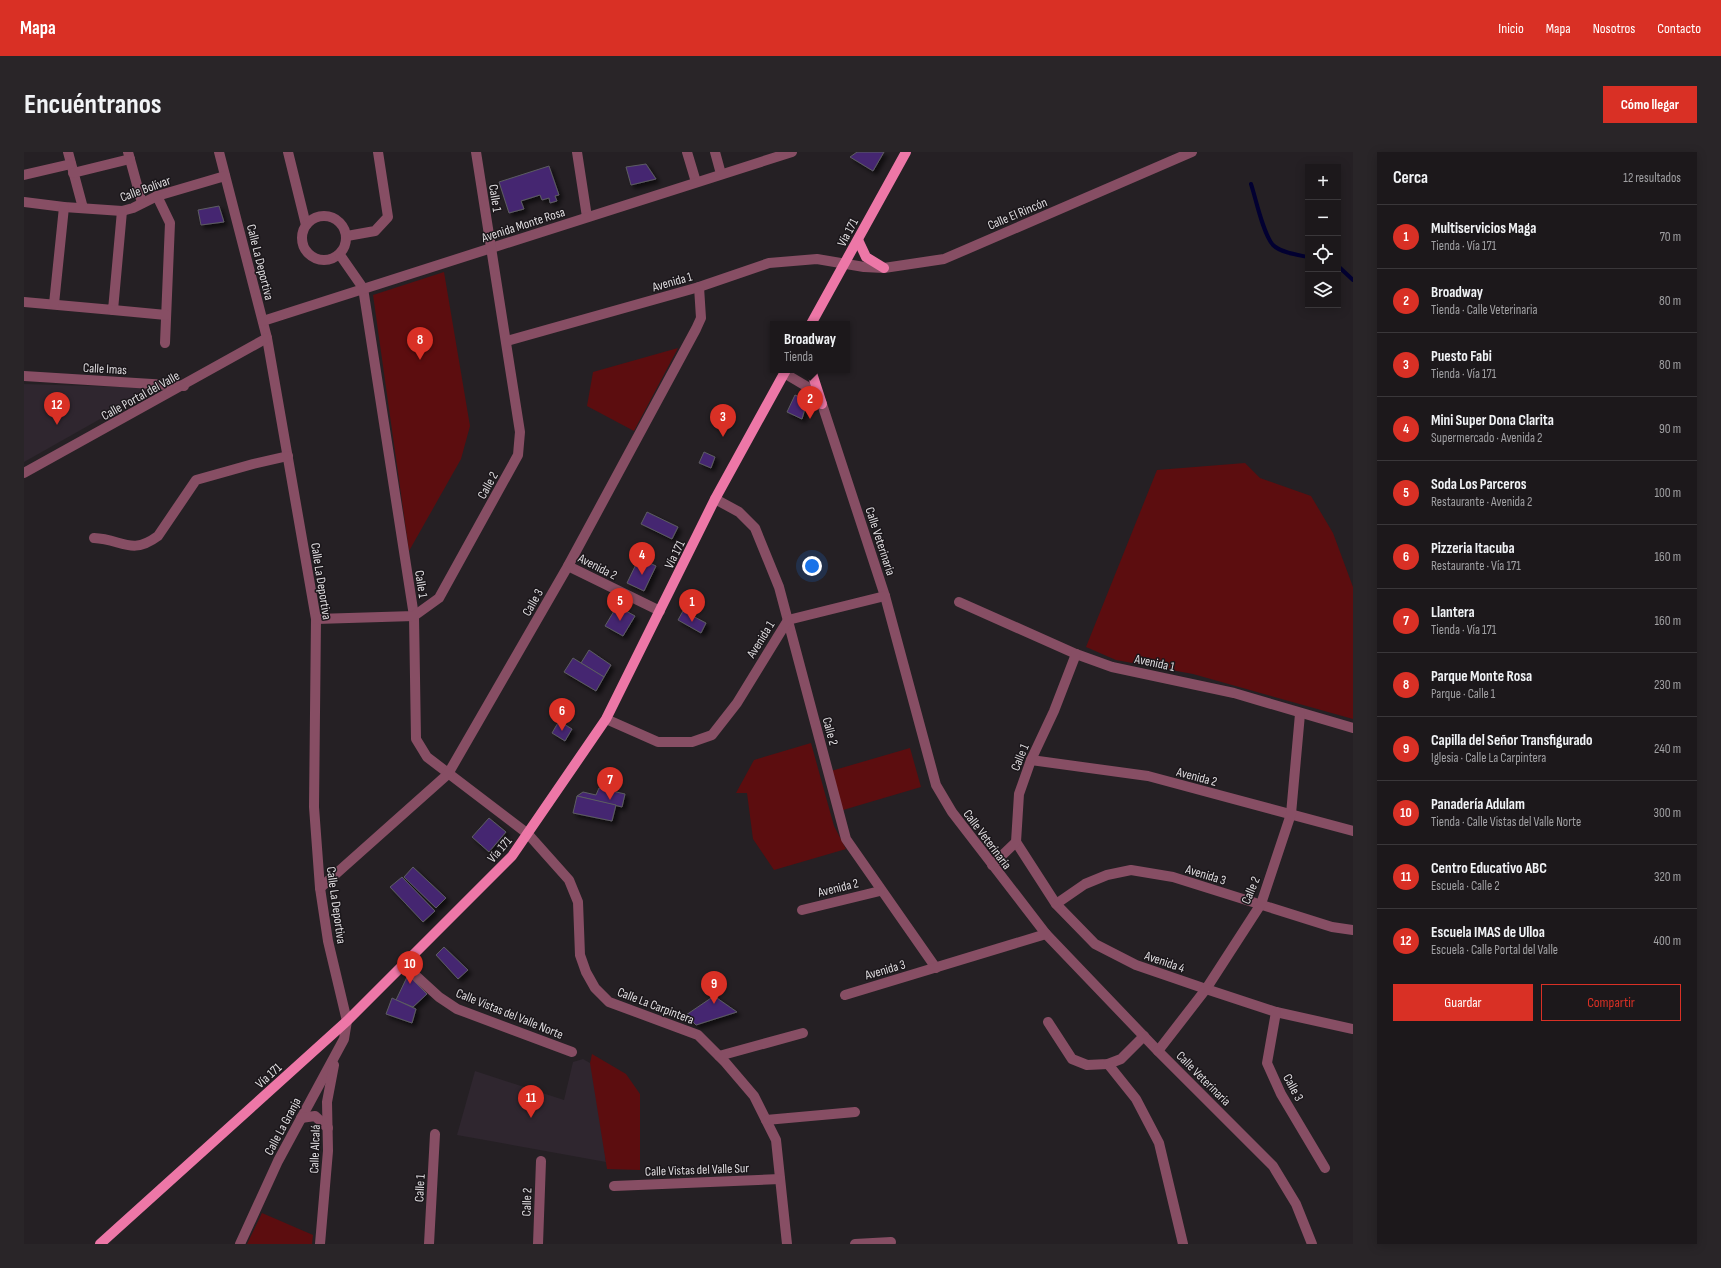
<!DOCTYPE html>
<html lang="es">
<head>
<meta charset="utf-8">
<style>
	body { margin:0; font-family:"Sofia Sans Condensed",sans-serif; background:#292528; color:#f1f3f6 }
	.controls { position:absolute; right:12px; top:12px; display:grid; overflow:hidden; border-radius:0px; box-shadow:0 2px 10px #0003 }
	.controls button { width:36px; height:36px; display:grid; place-items:center; padding:0; border:0; border-bottom:1px solid #3a373a; background:#1c181b; color:#f1f3f6; font:20px sans-serif }
	.you { position:absolute; left:788px; top:414px; width:14px; height:14px; margin:-10px; border:3px solid #fff; border-radius:50%; background:#1a73e8; box-shadow:0 0 0 6px #1a73e833 }
	.badge { display:grid; place-items:center; width:26px; height:26px; border-radius:50%; background:#d93025; color:#fff; font-size:13px; font-weight:700 }
	.pin { position:absolute; translate:-50% -33px; filter:drop-shadow(0 1px 2px #0008) }
	.pin::after { content:''; position:absolute; top:21px; width:14px; height:12px; background:inherit; clip-path:polygon(0 0,100% 0,50% 100%) }
	.popup { position:absolute; left:746px; top:169px; width:80px; height:52px; box-sizing:border-box; display:grid; place-content:center; border-radius:0px; background:#1c181b; filter:drop-shadow(0 1px 3px #0005); font-size:13px; white-space:nowrap; color:#a0a0a3 }
	.popup b { font-size:15px; color:#f1f3f6 }
	.popup::after { content:''; position:absolute; left:50%; top:100%; margin-left:-8px; border:8px solid transparent; border-top-color:#1c181b }
	.list { margin:0; padding:0; list-style:none }
	h2 { display:flex; justify-content:space-between; align-items:center; height:52px; margin:0; padding:0 16px; font-size:17px }
	h2 small { font-size:13px; font-weight:400; color:#a0a0a3 }
	.list li { display:grid; grid-template-columns:26px 1fr auto; gap:12px; align-items:center; box-sizing:border-box; height:64px; padding:0 16px; border-top:1px solid #3a373a }
	.list b { display:block; font-size:15px; white-space:nowrap }
	.list p { margin:0; font-size:13px; white-space:nowrap; color:#a0a0a3 }
	.list em { font-size:13px; font-style:normal; color:#a0a0a3 }
	.actions { display:flex; gap:8px; padding:12px 16px }
	.actions a { flex:1; padding:9px 0; border:1px solid #d93025; border-radius:0px; text-align:center; font-size:14px; color:#d93025 }
	.actions .main { background:#d93025; color:#fff }
	.icon { flex:none; width:22px; height:22px; fill:none; stroke:currentColor; stroke-width:2; stroke-linecap:round; stroke-linejoin:round }
	.map { position:relative; flex:none; width:1329px; height:1092px; overflow:hidden; border-radius:0px }
	header { display:flex; align-items:center; gap:24px; box-sizing:border-box; height:56px; padding:0 20px; background:#d93025; color:#fff }
	header strong { font-size:19px }
	nav { display:flex; gap:22px; margin-inline-start:auto; font-size:14px }
	.intro { display:flex; align-items:center; justify-content:space-between; box-sizing:border-box; height:96px; padding:0 24px }
	h1 { margin:0; font-size:28px }
	.button { padding:10px 18px; border-radius:0px; background:#d93025; color:#fff; font-size:14px; font-weight:700 }
	main { display:flex; gap:24px; padding:0 24px }
	aside { flex:1; background:#1c181b; border-radius:0px; box-shadow:0 2px 10px #0003 }
	.map>svg:first-child { display:block }
	.built { fill:#2f262f }
	.green { fill:#5c0d0f }
	.lines { fill:none; stroke-linecap:round; stroke-linejoin:round }
	.stream { stroke:#020031; stroke-width:4 }
	.building { fill:#442871; stroke:#5d5c62; filter:url(#shadow) }
	.minor { stroke:#874e64; stroke-width:10 }
	.major { stroke:#ed77a7; stroke-width:10 }
	.labels { text-anchor:middle; stroke-width:3; stroke-linejoin:round; paint-order:stroke }
	.street-label { font-size:13px; fill:#dfdcdf; stroke:#1b171b }
</style>
</head>
<body>
<header>
<strong>Mapa</strong>
<nav><a>Inicio</a><a>Mapa</a><a>Nosotros</a><a>Contacto</a></nav>
</header>
<div class="intro"><h1>Encuéntranos</h1><a class="button">Cómo llegar</a></div>
<main>
<div class="map">
<svg width="1329" height="1092" viewBox="0 0 1329 1092">
	<defs>
		<filter id="shadow"><feDropShadow dx="3.5" dy="3.5" stdDeviation="2" flood-color="#0009"/></filter>
	</defs>
	<rect width="100%" height="100%" fill="#252024"/>
	<g class="built">
		<path d="M 0,232 L 131,236 L 0,310 Z"/>
		<path d="M 559,907 L 566,911 L 570,918 L 582,1010 L 433,983 L 451,919 L 540,948 L 549,910 Z"/>
	</g>
	<g class="green">
		<path d="M 420,120 L 446,274 L 437,307 L 385,399 L 349,143 Z"/>
		<path d="M 654,196 L 610,279 L 563,254 L 569,220 Z"/>
		<path d="M 1221,311 L 1236,326 L 1287,344 L 1309,381 L 1329,435 L 1329,567 L 1169,522 L 1092,508 L 1062,495 L 1133,318 Z"/>
		<path d="M 787,591 L 810,674 L 822,697 L 750,718 L 729,687 L 723,641 L 712,641 L 730,608 Z"/>
		<path d="M 886,596 L 897,635 L 819,658 L 807,619 Z"/>
		<path d="M 568,902 L 602,922 L 616,942 L 616,1018 L 583,1017 L 566,911 Z"/>
		<path d="M 238,1061 L 289,1083 L 288,1092 L 223,1092 Z"/>
	</g>
	<g class="lines">
		<g class="stream">
			<path d="M 1227,32 C 1232,47 1239,82 1249,93 C 1257,101 1274,103 1284,105"/>
			<path d="M 1314,114 L 1329,128"/>
		</g>
	</g>
	<g class="building">
		<path d="M 833,0 L 860,0 L 849,19 L 826,5 Z"/>
		<path d="M 622,12 L 632,27 L 607,33 L 602,15 Z"/>
		<path d="M 525,14 L 535,43 L 531,44 L 533,49 L 526,51 L 525,46 L 518,48 L 516,43 L 497,49 L 500,57 L 485,61 L 475,30 Z"/>
		<path d="M 195,54 L 200,70 L 177,73 L 174,58 Z"/>
		<path d="M 771,243 L 780,247 L 782,253 L 778,267 L 763,260 Z"/>
		<path d="M 680,300 L 691,305 L 687,316 L 675,311 Z"/>
		<path d="M 623,360 L 654,375 L 648,387 L 617,372 Z"/>
		<path d="M 615,406 L 632,414 L 620,439 L 603,431 Z"/>
		<path d="M 593,454 L 611,464 L 599,484 L 581,474 Z"/>
		<path d="M 659,459 L 682,471 L 677,481 L 654,468 Z"/>
		<path d="M 565,498 L 587,513 L 580,525 L 557,511 Z"/>
		<path d="M 549,506 L 580,525 L 572,539 L 540,520 Z"/>
		<path d="M 535,569 L 548,577 L 541,589 L 528,581 Z"/>
		<path d="M 575,636 L 601,642 L 598,655 L 553,644 L 559,640 L 572,643 Z"/>
		<path d="M 553,644 L 592,653 L 588,669 L 549,661 Z"/>
		<path d="M 465,666 L 482,680 L 465,700 L 448,685 Z"/>
		<path d="M 389,715 L 422,746 L 412,756 L 380,725 Z"/>
		<path d="M 378,725 L 411,759 L 399,770 L 366,735 Z"/>
		<path d="M 420,795 L 444,818 L 434,827 L 412,803 Z"/>
		<path d="M 384,823 L 403,842 L 389,855 L 372,848 Z"/>
		<path d="M 690,844 L 713,860 L 672,873 L 662,863 Z"/>
		<path d="M 368,846 L 392,857 L 388,871 L 362,862 Z"/>
	</g>
	<g class="lines">
		<g class="minor">
			<path d="M 44,0 L 59,56"/>
			<path d="M 104,0 L 118,51"/>
			<path d="M 195,0 L 243,186 L 292,467 L 290,655 L 296,736 L 304,789 L 323,869 L 320,887 L 254,1009 L 216,1092"/>
			<path d="M 264,0 L 282,73"/>
			<path d="M 553,0 L 563,65"/>
			<path d="M 663,0 L 672,30"/>
			<path d="M 691,0 L 697,22"/>
			<path d="M 49,21 L 106,7"/>
			<path d="M 0,23 L 47,12"/>
			<path d="M 133,44 L 146,71 L 141,191"/>
			<path d="M 0,50 L 40,55 L 98,59 L 109,56 L 133,44 L 201,24"/>
			<circle cx="300" cy="86" r="22"/>
			<path d="M 323,84 L 351,79 L 364,65 L 354,0"/>
			<path d="M 316,103 L 339,136 L 390,464 L 392,587 L 403,605 L 504,682 L 545,728 L 554,750 L 556,803 L 562,820 L 571,836 L 585,850 L 674,883 L 701,910 L 730,944 L 752,988 L 763,1092"/>
			<path d="M 0,150 L 89,158 L 98,59"/>
			<path d="M 30,152 L 40,55"/>
			<path d="M 89,158 L 142,163"/>
			<path d="M 239,169 L 768,0"/>
			<path d="M 483,189 L 675,135 L 745,111 L 793,107 L 840,115 L 860,116 L 920,107 L 1168,0"/>
			<path d="M 760,221 L 787,237 L 798,252 L 861,444 L 912,633 L 928,660 L 1022,782 L 1134,899 L 1249,1014 L 1272,1052 L 1288,1092"/>
			<path d="M 0,224 L 160,234"/>
			<path d="M 0,321 L 243,186"/>
			<path d="M 691,347 L 715,360 L 731,376 L 755,435 L 822,687 L 912,816"/>
			<path d="M 70,386 C 98,387 107,404 134,384 L 172,328 L 229,312 L 264,304"/>
			<path d="M 544,414 L 636,459"/>
			<path d="M 935,450 L 1052,502 L 1088,515 L 1210,541 L 1329,576"/>
			<path d="M 292,467 L 390,464 L 415,446 L 494,303 L 496,280 L 452,0"/>
			<path d="M 582,567 L 634,590 L 668,590 L 688,583 L 713,551 L 764,468 L 861,444"/>
			<path d="M 1007,608 L 1124,624 L 1329,679"/>
			<path d="M 992,690 L 1032,752 L 1071,792 L 1112,813 L 1182,837 L 1252,860 L 1329,877"/>
			<path d="M 968,713 L 992,690 L 995,642 L 1007,608 L 1030,559 L 1052,502"/>
			<path d="M 296,736 L 424,622 L 544,414 L 672,177 L 677,166 L 675,135"/>
			<path d="M 1032,752 L 1061,732 L 1083,723 L 1107,718 L 1149,725 L 1308,775 L 1329,778"/>
			<path d="M 778,758 L 856,739"/>
			<path d="M 380,813 L 415,845 L 433,857 L 548,900"/>
			<path d="M 821,843 L 1022,782"/>
			<path d="M 1252,860 L 1243,911 L 1257,942 L 1301,1016"/>
			<path d="M 1024,870 L 1048,907 L 1063,913 L 1084,912 L 1097,907 L 1120,884"/>
			<path d="M 1134,899 L 1182,837 L 1237,752 L 1267,662 L 1276,562"/>
			<path d="M 695,904 L 779,881"/>
			<path d="M 1084,912 L 1112,947 L 1135,991 L 1159,1092"/>
			<path d="M 277,966 L 291,964 L 304,976"/>
			<path d="M 742,968 L 831,960"/>
			<path d="M 590,1034 L 756,1027"/>
			<path d="M 296,1092 L 304,999 L 303,950 L 310,913"/>
			<path d="M 405,1092 L 411,982"/>
			<path d="M 514,1092 L 517,1009"/>
			<path d="M 831,1092 L 867,1090"/>
		</g>
		<g class="major">
			<path d="M 834,88 L 842,105 L 860,116"/>
			<path d="M 787,172 L 882,0"/>
			<path d="M 787,218 L 798,252"/>
			<path d="M 76,1092 L 323,869 L 488,704 L 582,567 L 691,347 L 762,218"/>
		</g>
	</g>
	<g class="labels">
		<g class="street-label">
			<text transform="translate(121 36) rotate(-20)" y="5">Calle Bolívar</text>
			<text transform="translate(472 46) rotate(81)" y="5">Calle 1</text>
			<text transform="translate(993 61) rotate(-23)" y="5">Calle El Rincón</text>
			<text transform="translate(499 72) rotate(-18)" y="5">Avenida Monte Rosa</text>
			<text transform="translate(823 80) rotate(-62)" y="5">Vía 171</text>
			<text transform="translate(237 110) rotate(76)" y="5">Calle La Deportiva</text>
			<text transform="translate(648 129) rotate(-16)" y="5">Avenida 1</text>
			<text transform="translate(81 216) rotate(3)" y="5">Calle Imas</text>
			<text transform="translate(116 243) rotate(-29)" y="5">Calle Portal del Valle</text>
			<text transform="translate(463 333) rotate(-61)" y="5">Calle 2</text>
			<text transform="translate(857 389) rotate(72)" y="5">Calle Veterinaria</text>
			<text transform="translate(650 402) rotate(-64)" y="5">Vía 171</text>
			<text transform="translate(574 414) rotate(27)" y="5">Avenida 2</text>
			<text transform="translate(298 429) rotate(81)" y="5">Calle La Deportiva</text>
			<text transform="translate(398 432) rotate(81)" y="5">Calle 1</text>
			<text transform="translate(508 450) rotate(-60)" y="5">Calle 3</text>
			<text transform="translate(736 487) rotate(-58)" y="5">Avenida 1</text>
			<text transform="translate(1131 510) rotate(12)" y="5">Avenida 1</text>
			<text transform="translate(807 579) rotate(75)" y="5">Calle 2</text>
			<text transform="translate(995 605) rotate(-68)" y="5">Calle 1</text>
			<text transform="translate(1173 624) rotate(15)" y="5">Avenida 2</text>
			<text transform="translate(964 687) rotate(53)" y="5">Calle Veterinaria</text>
			<text transform="translate(475 697) rotate(-49)" y="5">Vía 171</text>
			<text transform="translate(1182 722) rotate(17)" y="5">Avenida 3</text>
			<text transform="translate(814 735) rotate(-14)" y="5">Avenida 2</text>
			<text transform="translate(1226 738) rotate(-67)" y="5">Calle 2</text>
			<text transform="translate(313 753) rotate(82)" y="5">Calle La Deportiva</text>
			<text transform="translate(1141 809) rotate(19)" y="5">Avenida 4</text>
			<text transform="translate(861 817) rotate(-16)" y="5">Avenida 3</text>
			<text transform="translate(632 853) rotate(21)" y="5">Calle La Carpintera</text>
			<text transform="translate(486 861) rotate(22)" y="5">Calle Vistas del Valle Norte</text>
			<text transform="translate(244 923) rotate(-42)" y="5">Vía 171</text>
			<text transform="translate(1180 926) rotate(45)" y="5">Calle Veterinaria</text>
			<text transform="translate(1270 935) rotate(62)" y="5">Calle 3</text>
			<text transform="translate(258 974) rotate(-62)" y="5">Calle La Granja</text>
			<text transform="translate(290 997) rotate(-88)" y="5">Calle Alcalá</text>
			<text transform="translate(673 1017) rotate(-2)" y="5">Calle Vistas del Valle Sur</text>
			<text transform="translate(395 1036) rotate(-87)" y="5">Calle 1</text>
			<text transform="translate(502 1050) rotate(-88)" y="5">Calle 2</text>
		</g>
	</g>
</svg>
<div class="controls">
<button>+</button>
<button>−</button>
<button><svg class="icon" aria-label="locate" viewBox="0 0 24 24"><circle cx="12" cy="12" r="6"/><path d="M12 2v4M12 18v4M2 12h4M18 12h4"/></svg></button>
<button><svg class="icon" aria-label="layers" viewBox="0 0 24 24"><path d="M12 4l9 5-9 5-9-5zM3 14l9 5 9-5"/></svg></button>
</div>
<div class="you"></div>
<div class="pin badge" style="left:668px;top:470px">1</div>
<div class="pin badge" style="left:786px;top:267px">2</div>
<div class="popup"><b>Broadway</b>Tienda</div>
<div class="pin badge" style="left:699px;top:285px">3</div>
<div class="pin badge" style="left:618px;top:423px">4</div>
<div class="pin badge" style="left:596px;top:469px">5</div>
<div class="pin badge" style="left:538px;top:579px">6</div>
<div class="pin badge" style="left:586px;top:648px">7</div>
<div class="pin badge" style="left:396px;top:208px">8</div>
<div class="pin badge" style="left:690px;top:852px">9</div>
<div class="pin badge" style="left:386px;top:832px">10</div>
<div class="pin badge" style="left:507px;top:966px">11</div>
<div class="pin badge" style="left:33px;top:273px">12</div>
</div>
<aside>
<h2>Cerca<small>12 resultados</small></h2>
<ul class="list">
<li><span class="badge">1</span><div><b>Multiservicios Maga</b><p>Tienda · Vía 171</p></div><em>70 m</em></li>
<li><span class="badge">2</span><div><b>Broadway</b><p>Tienda · Calle Veterinaria</p></div><em>80 m</em></li>
<li><span class="badge">3</span><div><b>Puesto Fabi</b><p>Tienda · Vía 171</p></div><em>80 m</em></li>
<li><span class="badge">4</span><div><b>Mini Super Dona Clarita</b><p>Supermercado · Avenida 2</p></div><em>90 m</em></li>
<li><span class="badge">5</span><div><b>Soda Los Parceros</b><p>Restaurante · Avenida 2</p></div><em>100 m</em></li>
<li><span class="badge">6</span><div><b>Pizzeria Itacuba</b><p>Restaurante · Vía 171</p></div><em>160 m</em></li>
<li><span class="badge">7</span><div><b>Llantera</b><p>Tienda · Vía 171</p></div><em>160 m</em></li>
<li><span class="badge">8</span><div><b>Parque Monte Rosa</b><p>Parque · Calle 1</p></div><em>230 m</em></li>
<li><span class="badge">9</span><div><b>Capilla del Señor Transfigurado</b><p>Iglesia · Calle La Carpintera</p></div><em>240 m</em></li>
<li><span class="badge">10</span><div><b>Panadería Adulam</b><p>Tienda · Calle Vistas del Valle Norte</p></div><em>300 m</em></li>
<li><span class="badge">11</span><div><b>Centro Educativo ABC</b><p>Escuela · Calle 2</p></div><em>320 m</em></li>
<li><span class="badge">12</span><div><b>Escuela IMAS de Ulloa</b><p>Escuela · Calle Portal del Valle</p></div><em>400 m</em></li>
</ul>
<div class="actions"><a class="main">Guardar</a><a>Compartir</a></div>
</aside>
</main>
</body>
</html>
